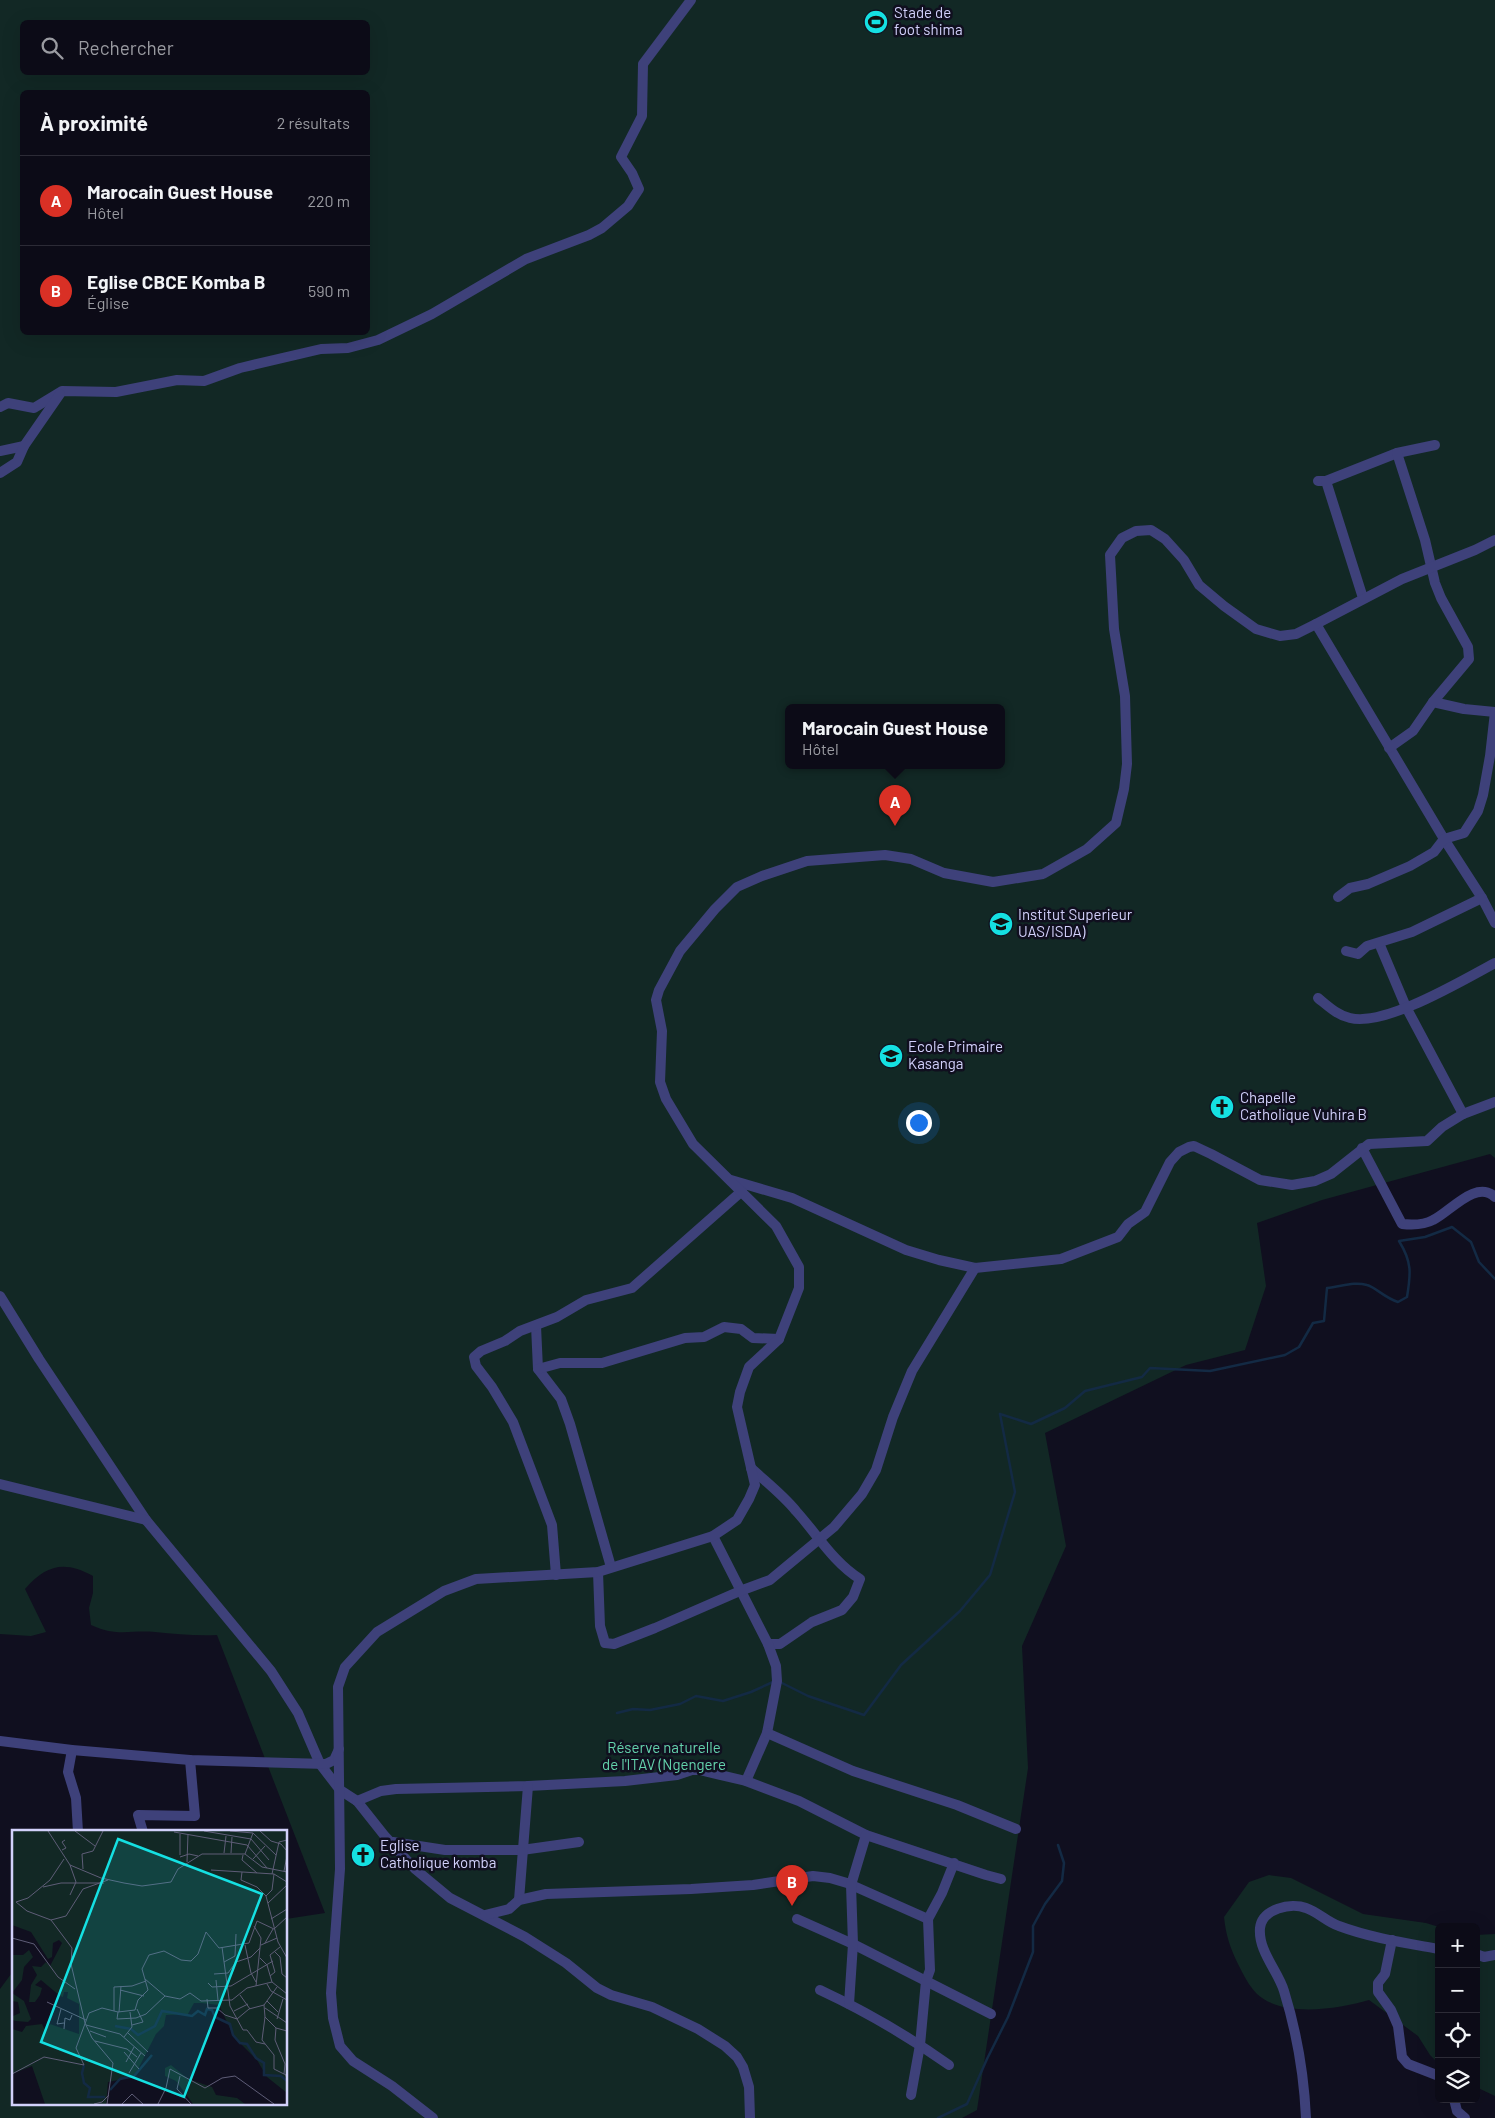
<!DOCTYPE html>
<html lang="fr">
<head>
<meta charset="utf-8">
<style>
	body { margin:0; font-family:Barlow,sans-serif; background:#1a1924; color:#f1f3f6 }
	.controls { position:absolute; right:15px; bottom:15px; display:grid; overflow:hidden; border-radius:8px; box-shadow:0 5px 20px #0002 }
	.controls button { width:45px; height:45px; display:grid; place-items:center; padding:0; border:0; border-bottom:1px solid #2c2b36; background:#0c0b17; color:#f1f3f6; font:25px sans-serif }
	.you { position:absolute; left:918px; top:1122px; width:18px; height:18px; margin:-12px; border:4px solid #fff; border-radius:50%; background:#1a73e8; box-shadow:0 0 0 8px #1a73e833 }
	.badge { display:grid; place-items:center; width:32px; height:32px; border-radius:50%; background:#d93025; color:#fff; font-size:16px; font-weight:700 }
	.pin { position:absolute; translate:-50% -41px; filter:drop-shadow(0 1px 2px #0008) }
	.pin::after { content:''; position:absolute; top:26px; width:18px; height:15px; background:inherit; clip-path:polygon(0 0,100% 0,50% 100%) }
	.popup { position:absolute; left:785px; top:704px; width:220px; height:65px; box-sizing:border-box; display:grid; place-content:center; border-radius:8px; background:#0c0b17; filter:drop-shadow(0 1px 4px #0005); font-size:16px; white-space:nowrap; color:#9a9ba1 }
	.popup b { font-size:19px; color:#f1f3f6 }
	.popup::after { content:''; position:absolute; left:50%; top:100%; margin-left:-10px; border:10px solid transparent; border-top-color:#0c0b17 }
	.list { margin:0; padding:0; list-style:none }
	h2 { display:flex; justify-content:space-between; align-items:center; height:65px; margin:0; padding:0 20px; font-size:21px }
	h2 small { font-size:16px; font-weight:400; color:#9a9ba1 }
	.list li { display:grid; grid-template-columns:32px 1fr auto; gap:15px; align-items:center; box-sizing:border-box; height:90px; padding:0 20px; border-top:1px solid #2c2b36 }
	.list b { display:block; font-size:19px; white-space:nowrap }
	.list p { margin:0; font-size:16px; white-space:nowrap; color:#9a9ba1 }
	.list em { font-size:16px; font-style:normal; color:#9a9ba1 }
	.icon { flex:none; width:28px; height:28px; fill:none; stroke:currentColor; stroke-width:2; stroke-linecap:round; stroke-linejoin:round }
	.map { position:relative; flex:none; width:1495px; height:2118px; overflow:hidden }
	.search { position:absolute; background:#0c0b17; box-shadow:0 5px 20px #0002; left:20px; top:20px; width:350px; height:55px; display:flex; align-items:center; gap:12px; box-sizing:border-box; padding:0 18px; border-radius:8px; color:#9a9ba1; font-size:19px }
	.panel { position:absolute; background:#0c0b17; box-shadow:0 5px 20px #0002; left:20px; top:90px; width:350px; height:245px; border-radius:8px }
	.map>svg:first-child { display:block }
	.green { fill:#122825; fill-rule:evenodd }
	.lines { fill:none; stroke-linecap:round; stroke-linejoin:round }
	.stream { stroke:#132a44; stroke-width:2.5 }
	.minor { stroke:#3e417a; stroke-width:10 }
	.labels { text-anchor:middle; stroke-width:5; stroke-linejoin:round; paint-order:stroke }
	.poi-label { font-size:15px; fill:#d2d1fb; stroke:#100f1f; text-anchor:start }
	.park-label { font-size:15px; fill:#64d3ad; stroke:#100f1f }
	.inset-river { fill:none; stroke:#132a44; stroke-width:2.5 }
	.inset-road { fill:none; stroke:#5e5d77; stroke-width:1 }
	.view { fill:#15e0e2; fill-opacity:0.15; stroke:#15e0e2; stroke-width:2.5 }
	.inset-edge { fill:none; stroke:#d2d1fb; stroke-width:2.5 }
</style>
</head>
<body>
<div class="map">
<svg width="1495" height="2118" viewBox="0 0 1495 2118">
	<rect width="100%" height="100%" fill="#100f1f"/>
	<g class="green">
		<path d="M 0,0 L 1495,0 L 1495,1158 L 1490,1154 L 1322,1200 L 1257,1223 L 1266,1286 L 1245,1350 L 1186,1365 L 1045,1433 L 1066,1546 L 1022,1646 L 1028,1768 L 977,2110 L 962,2118 L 0,2118 L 0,1989 L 14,1970 L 14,2104 L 286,2104 L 286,1919 L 325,1913 L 217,1635 C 196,1636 176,1634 155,1632 C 128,1630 118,1637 91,1625 L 89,1608 L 93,1593 L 93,1576 C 64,1560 46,1565 25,1589 L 46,1632 L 31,1636 L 0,1634 ZM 22,22 L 368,22 L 368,72 L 22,72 ZM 22,92 L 368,92 L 368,332 L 22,332 ZM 789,707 L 1001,707 L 1001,765 L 789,765 Z"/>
		<path d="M 1269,1875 L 1291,1878 L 1363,1914 L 1426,1923 L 1439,1927 L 1439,2064 L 1430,2055 L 1418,2036 L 1369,2000 C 1338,2009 1283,2018 1257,1994 C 1249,1986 1243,1974 1238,1964 C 1230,1947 1226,1936 1224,1917 L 1249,1882 Z"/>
		<path d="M 1495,1934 L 1495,2096 L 1476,2087 L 1476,1935 Z"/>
	</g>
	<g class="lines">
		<g class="stream">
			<path d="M 1000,1414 L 1031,1424 L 1065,1408 L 1085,1391 L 1142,1377 L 1150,1368 L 1210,1371 L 1285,1355 L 1299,1347 L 1313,1323 L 1324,1321 L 1327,1288 C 1341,1287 1353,1281 1367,1285 C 1375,1287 1385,1298 1398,1302 L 1407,1297 C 1411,1273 1412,1262 1399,1241 L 1425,1237 L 1452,1227 L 1471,1242 L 1479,1262 L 1495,1279"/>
			<path d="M 780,1682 L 808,1696 L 864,1715 L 901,1665 L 960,1611 L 990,1575 L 1015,1492 L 1000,1414"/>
			<path d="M 617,1713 L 633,1709 L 650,1710 L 680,1704 L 696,1696 L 723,1701 L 751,1692 L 775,1681"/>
			<path d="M 938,2118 L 967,2104 L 987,2059 L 1008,2017 L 1033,1952 L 1033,1926 L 1045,1904 L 1062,1881 L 1064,1863 L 1058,1845"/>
		</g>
		<g class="minor">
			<path d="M 0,407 L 8,403 L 34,408 L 62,391 L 116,392 L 177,380 L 204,381 L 240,368 L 321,349 L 348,348 L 378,340 L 432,314 L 526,259 L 589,235 L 602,228 L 628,206 L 639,189 L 632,173 L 621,157 L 642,116 L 643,64 L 691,0"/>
			<path d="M 0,451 L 24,446"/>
			<path d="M 0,473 L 17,462 L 24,446 L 60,394"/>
			<path d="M 1318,481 L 1326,481 L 1397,453 L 1435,445"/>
			<path d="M 1326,481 L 1363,598"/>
			<path d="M 1316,624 L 1444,839 L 1482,898 L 1495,923"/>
			<path d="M 1433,702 L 1464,709 L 1495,712"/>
			<path d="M 1389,748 L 1413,731 L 1433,702 L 1469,659 L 1468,647 L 1441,598 L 1435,583 L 1425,540 L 1397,453"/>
			<path d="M 1338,897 L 1350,888 L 1368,884 L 1410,866 L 1434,852 L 1444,839 L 1464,833 L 1478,811 L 1483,795 L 1490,756 L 1495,712"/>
			<path d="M 1379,943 L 1406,1007 L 1463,1114"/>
			<path d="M 1346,951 L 1358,954 L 1367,946 L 1412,932 L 1482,898"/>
			<path d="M 1318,998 C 1328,1006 1337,1015 1350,1018 C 1385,1027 1463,980 1495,963"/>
			<path d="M 1362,1148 L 1402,1224 C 1412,1225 1424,1225 1433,1220 C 1450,1212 1476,1179 1495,1197"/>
			<path d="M 731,1180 L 792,1198 L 906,1250 L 939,1260 L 975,1268 L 1061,1259 L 1118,1237 L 1128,1224 L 1145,1212 L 1170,1162 L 1179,1152 L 1189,1147 L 1194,1146 L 1211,1154 L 1260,1180 L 1292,1185 L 1315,1181 L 1331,1174 L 1369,1144 L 1427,1141 L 1442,1127 L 1463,1114 L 1495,1102"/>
			<path d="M 0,1296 L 39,1359 L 146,1520 L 271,1671 L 298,1713 L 320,1764 L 340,1790 L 357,1801 L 384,1835 L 415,1869 L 450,1898 L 525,1937 L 566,1963 L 597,1988 L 611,1995 L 652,2007 L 698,2029 L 725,2046 L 737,2057 L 743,2067 L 749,2087 L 750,2118"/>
			<path d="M 536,1326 L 538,1369 L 561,1399 L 570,1424 L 611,1567"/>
			<path d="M 538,1369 L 560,1363 L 602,1363 L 685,1338 L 704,1337 L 724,1327 L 741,1329 L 753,1338 L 779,1339"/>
			<path d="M 751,1468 C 766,1482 783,1495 796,1511 C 817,1534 833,1562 860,1579 L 853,1597 L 842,1610 L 812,1622 L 780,1644 L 768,1644"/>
			<path d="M 0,1484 L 146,1520"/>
			<path d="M 713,1536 L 768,1644 L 776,1666 L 777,1681 L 767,1733 L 746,1781"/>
			<path d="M 598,1572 L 600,1626 L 605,1643 L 614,1644 L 655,1628 L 740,1591 L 770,1580 L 834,1527 L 862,1494 L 876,1470 L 893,1417 L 912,1371 L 975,1268"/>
			<path d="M 556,1575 L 552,1525 L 513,1422 L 492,1387 L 476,1366 L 474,1357 L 481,1351 L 505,1341 L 520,1331 L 557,1317 L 586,1300 L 632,1288 L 742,1191"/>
			<path d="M 767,1733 L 853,1771 L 957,1805 L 1016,1829"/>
			<path d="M 0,1741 L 72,1750 L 190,1760 L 326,1764 L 334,1760 L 339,1749"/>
			<path d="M 72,1750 L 68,1772 L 76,1798 L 78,1832"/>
			<path d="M 357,1801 L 381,1791 L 396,1789 L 528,1786 L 625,1781 L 677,1775 L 695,1769 L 746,1781 L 799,1801 L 866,1835 L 986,1875 L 1001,1879"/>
			<path d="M 143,1832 L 138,1815 L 195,1816 L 190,1760"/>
			<path d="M 393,1842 L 445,1850 L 522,1850 L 579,1842"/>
			<path d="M 519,1900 L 528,1786"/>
			<path d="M 485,1915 L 509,1909 L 519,1900 L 546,1894 L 691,1889 L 753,1885 L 813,1876 L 830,1878 L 847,1883 L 928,1919"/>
			<path d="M 797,1919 L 853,1944 L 991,2014"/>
			<path d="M 1392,1940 L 1385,1974 L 1378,1983 L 1378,1992 L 1391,2010 L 1398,2026 L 1402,2057 L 1408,2064 L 1439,2076"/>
			<path d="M 1476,1954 L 1484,1957 L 1495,1955"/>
			<path d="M 820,1990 C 865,2011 908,2036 949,2065"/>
			<path d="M 849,2004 L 853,1944 L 851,1885 L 866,1835"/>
			<path d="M 911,2095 L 920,2045 L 926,1981 L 930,1970 L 928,1919 L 942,1893 L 954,1863"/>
			<path d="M 1454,2099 L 1457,2111 L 1465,2118"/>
			<path d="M 433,2118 L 392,2086 L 353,2061 L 340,2046 L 333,2018 L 331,1993 L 340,1869 L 338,1687 L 345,1667 L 377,1632 L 444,1591 L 476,1579 L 598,1572 L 713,1536 L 737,1520 L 749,1499 L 755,1485 L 737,1407 L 740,1392 L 749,1367 L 779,1339 L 799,1288 L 799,1267 L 776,1226 L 693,1144 L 666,1099 L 660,1082 L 662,1031 L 656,1000 L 659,990 L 680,951 L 715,909 L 737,887 L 762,876 L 807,861 L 885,855 L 911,859 L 944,873 L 993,882 L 1043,874 L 1087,849 L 1116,823 L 1124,789 L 1127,764 L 1125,696 L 1114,629 L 1110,555 L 1122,538 L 1136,531 L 1151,530 L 1165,539 L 1184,560 L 1199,585 L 1224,606 L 1256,629 L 1280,636 L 1296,634 L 1316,624 L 1402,579 L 1475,550 L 1495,540"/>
			<path d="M 1306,2118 C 1304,2074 1297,2033 1284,1991 C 1278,1971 1258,1951 1260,1928 C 1262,1909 1291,1902 1306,1908 C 1318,1912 1327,1922 1339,1926 C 1371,1938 1406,1943 1439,1949"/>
		</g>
	</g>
	<defs>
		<g id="stadium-disc" transform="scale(1.25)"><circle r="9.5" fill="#15e0e2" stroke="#100f1f"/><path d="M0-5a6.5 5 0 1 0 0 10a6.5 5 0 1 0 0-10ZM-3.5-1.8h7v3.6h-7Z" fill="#111"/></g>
		<g id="university-disc" transform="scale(1.25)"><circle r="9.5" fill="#15e0e2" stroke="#100f1f"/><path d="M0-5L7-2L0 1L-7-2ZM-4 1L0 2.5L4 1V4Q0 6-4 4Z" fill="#111"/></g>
		<g id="school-disc" transform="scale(1.25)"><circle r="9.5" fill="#15e0e2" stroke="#100f1f"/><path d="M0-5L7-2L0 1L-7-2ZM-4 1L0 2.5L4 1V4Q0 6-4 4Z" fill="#111"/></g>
		<g id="church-disc" transform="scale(1.25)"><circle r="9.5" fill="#15e0e2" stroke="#100f1f"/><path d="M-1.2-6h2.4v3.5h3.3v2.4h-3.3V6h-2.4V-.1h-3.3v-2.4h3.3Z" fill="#111"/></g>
	</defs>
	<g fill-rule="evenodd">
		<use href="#stadium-disc" x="876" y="22"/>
		<use href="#university-disc" x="1001" y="924"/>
		<use href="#school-disc" x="891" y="1056"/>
		<use href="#church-disc" x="1222" y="1107"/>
		<use href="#church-disc" x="363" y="1855"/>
	</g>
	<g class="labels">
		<g class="poi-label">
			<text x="894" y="18">Stade de<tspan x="894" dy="17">foot shima</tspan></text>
			<text x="1018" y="920">Institut Superieur<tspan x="1018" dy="17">UAS/ISDA)</tspan></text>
			<text x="908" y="1052">Ecole Primaire<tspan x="908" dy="17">Kasanga</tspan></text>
			<text x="1240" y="1103">Chapelle<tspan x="1240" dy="17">Catholique Vuhira B</tspan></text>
			<text x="380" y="1851">Eglise<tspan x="380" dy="17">Catholique komba</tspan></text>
		</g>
		<g class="park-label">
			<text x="664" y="1753">Réserve naturelle<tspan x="664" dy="17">de l'ITAV (Ngengere</tspan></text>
		</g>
	</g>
	<g transform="translate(12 1830)">
		<rect width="275" height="275" fill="#100f1f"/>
		<path d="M 0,1 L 275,1 L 275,263 L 255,247 L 245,230 L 222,207 L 207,175 L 189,173 L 182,173 L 176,184 L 154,185 L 152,196 L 144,204 L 122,247 L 96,252 L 94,274 L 33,274 L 20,236 L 0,244 L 0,199 L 10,202 L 14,196 L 30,194 L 33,200 L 38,194 L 67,204 L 67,174 L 55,168 L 56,162 L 52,162 L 51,167 L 48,166 L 29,150 L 23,155 L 30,158 L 28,165 L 23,172 L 17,172 L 19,155 L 25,145 L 20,136 L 29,137 L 34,132 L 38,136 L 50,113 L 47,110 L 41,113 L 40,127 L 36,129 L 19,102 L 0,95 ZM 17,120 L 21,127 L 12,137 L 10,150 L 0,163 L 12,171 L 19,189 L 16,192 L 4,191 L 0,190 L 1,186 L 8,183 L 6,172 L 0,171 L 0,125 L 11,125 ZM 159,235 L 176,249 L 200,257 L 204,265 L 225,268 L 233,274 L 181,274 L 164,251 L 153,246 L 153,238 Z" fill="#122825"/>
		<path class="inset-river" d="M 103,196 L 119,199 L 126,205 L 143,196 L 150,181 L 180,186 L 186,181 L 193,185 L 195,179 L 200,180 L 203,187 L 218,194 L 221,205 L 228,213 L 235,214 L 244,228 L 252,233 L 252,245 L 269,246 L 275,251M 72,235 L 70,243 L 72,253 L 78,258 L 76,267 L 93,267M 98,260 L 108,249 L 122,246 L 140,225"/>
		<path class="inset-road" d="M 36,1 L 58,35 L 89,48 L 112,53 L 130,56 L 159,52 L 166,39 L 190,24 L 233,24 L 250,37 L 275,42M 63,1 L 83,16M 192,1 L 239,9 L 257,30M 218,1 L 241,3 L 264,25M 248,1 L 259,11 L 269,14 L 275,21M 162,2 L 235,15 L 255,38M 50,20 L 54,18 L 50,12 L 53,10M 212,23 L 214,6M 219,23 L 220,7M 233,24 L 241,3M 168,25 L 168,4M 231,25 L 230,30 L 245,43M 168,27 L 177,24 L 186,26M 241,29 L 253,16M 175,32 L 176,4M 71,39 L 70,24 L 81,21 L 91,1M 199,40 L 262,44 L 275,52M 272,41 L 275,26M 230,42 L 229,50 L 245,57 L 254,66 L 266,112 L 275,128M 260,44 L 267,12 L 275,10M 31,57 L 49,53 L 92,53M 58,65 L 64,52 L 58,35M 254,66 L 260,60 L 262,44M 4,72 L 15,81 L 39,90 L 60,118 L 59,134 L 73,193 L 80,208 L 101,233 L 95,274M 4,72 L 16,68 L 38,50 L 52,29M 256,73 L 275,55M 259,89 L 275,79M 39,90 L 54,86 L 71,59 L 96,50M 242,96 L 249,108 L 244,156M 262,99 L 275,87M 0,108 L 22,114 L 46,147 L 63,159M 253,113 L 261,99M 233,115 L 239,143 L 244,152M 249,115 L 265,108M 210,117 L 218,176 L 231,200 L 235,200 L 244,212 L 253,214M 263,122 L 268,127 L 270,144 L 275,148M 248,128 L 255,135 L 260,152 L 275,164M 212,132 L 223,126 L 224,104M 202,144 L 216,143 L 224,132 L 239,127 L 248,118M 258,146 L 263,142 L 258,125 L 268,117M 133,149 L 153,166 L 168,169 L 178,163 L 189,171 L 220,170 L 235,158 L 260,152M 204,150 L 206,170M 196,153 L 200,157 L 219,156 L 261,131M 255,154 L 259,161 L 275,170M 108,160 L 132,166M 228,165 L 238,179M 195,169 L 196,178 L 205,178 L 213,185 L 225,189 L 237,179 L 252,175 L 265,157M 255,171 L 266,182M 35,172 L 74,190M 252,175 L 253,187 L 264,198 L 275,201M 253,178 L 275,193M 49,179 L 45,194 L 52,193M 102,181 L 102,157 L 120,156 L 134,151M 222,181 L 236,174M 106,182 L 105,189 L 124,188 L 134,184 L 153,166M 107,182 L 109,156M 253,187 L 250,210 L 262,225 L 262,239 L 274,245 L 275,250M 265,189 L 271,169M 74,195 L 108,204 L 133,226M 120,195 L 131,192 L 125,179M 264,198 L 263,210 L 273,234 L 272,244M 52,199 L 53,188 L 58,190 L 60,185M 78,201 L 94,207M 116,203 L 136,222M 112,207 L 120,197 L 118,182M 83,211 L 115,219 L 125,227M 112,222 L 127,239M 114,232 L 122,217M 72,235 L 64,218 L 77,183 L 90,178 L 106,182 L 123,180 L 126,170 L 136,160 L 130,139 L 137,125 L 152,121 L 169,130 L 179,131 L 186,124 L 194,102 L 207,118 L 237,113 L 245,91 L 262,99M 117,243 L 129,223M 0,244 L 32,227 L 72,235M 168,246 L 165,259 L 179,274M 82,274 L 90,272 L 97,265M 110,274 L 120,264 L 131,274M 146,274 L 154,258 L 158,239 L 193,258 L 210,248 L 223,246 L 262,274"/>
		<path class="view" d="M 106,9 L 250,64 L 172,267 L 29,212 Z"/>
		<rect width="275" height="275" class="inset-edge"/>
	</g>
</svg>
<div class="controls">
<button>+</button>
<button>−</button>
<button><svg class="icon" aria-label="locate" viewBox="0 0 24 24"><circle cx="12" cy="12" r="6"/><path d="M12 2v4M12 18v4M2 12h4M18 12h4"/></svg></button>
<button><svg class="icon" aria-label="layers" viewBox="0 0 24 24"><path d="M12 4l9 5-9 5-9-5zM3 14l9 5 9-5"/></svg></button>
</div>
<div class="you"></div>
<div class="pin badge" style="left:895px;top:826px">A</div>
<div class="popup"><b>Marocain Guest House</b>Hôtel</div>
<div class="pin badge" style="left:792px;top:1906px">B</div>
<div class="search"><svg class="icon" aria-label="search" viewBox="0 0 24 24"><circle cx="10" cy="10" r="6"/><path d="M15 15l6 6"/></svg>Rechercher</div>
<section class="panel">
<h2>À proximité<small>2 résultats</small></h2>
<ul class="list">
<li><span class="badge">A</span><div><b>Marocain Guest House</b><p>Hôtel</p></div><em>220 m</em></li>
<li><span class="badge">B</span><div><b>Eglise CBCE Komba B</b><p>Église</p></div><em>590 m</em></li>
</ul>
</section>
</div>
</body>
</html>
